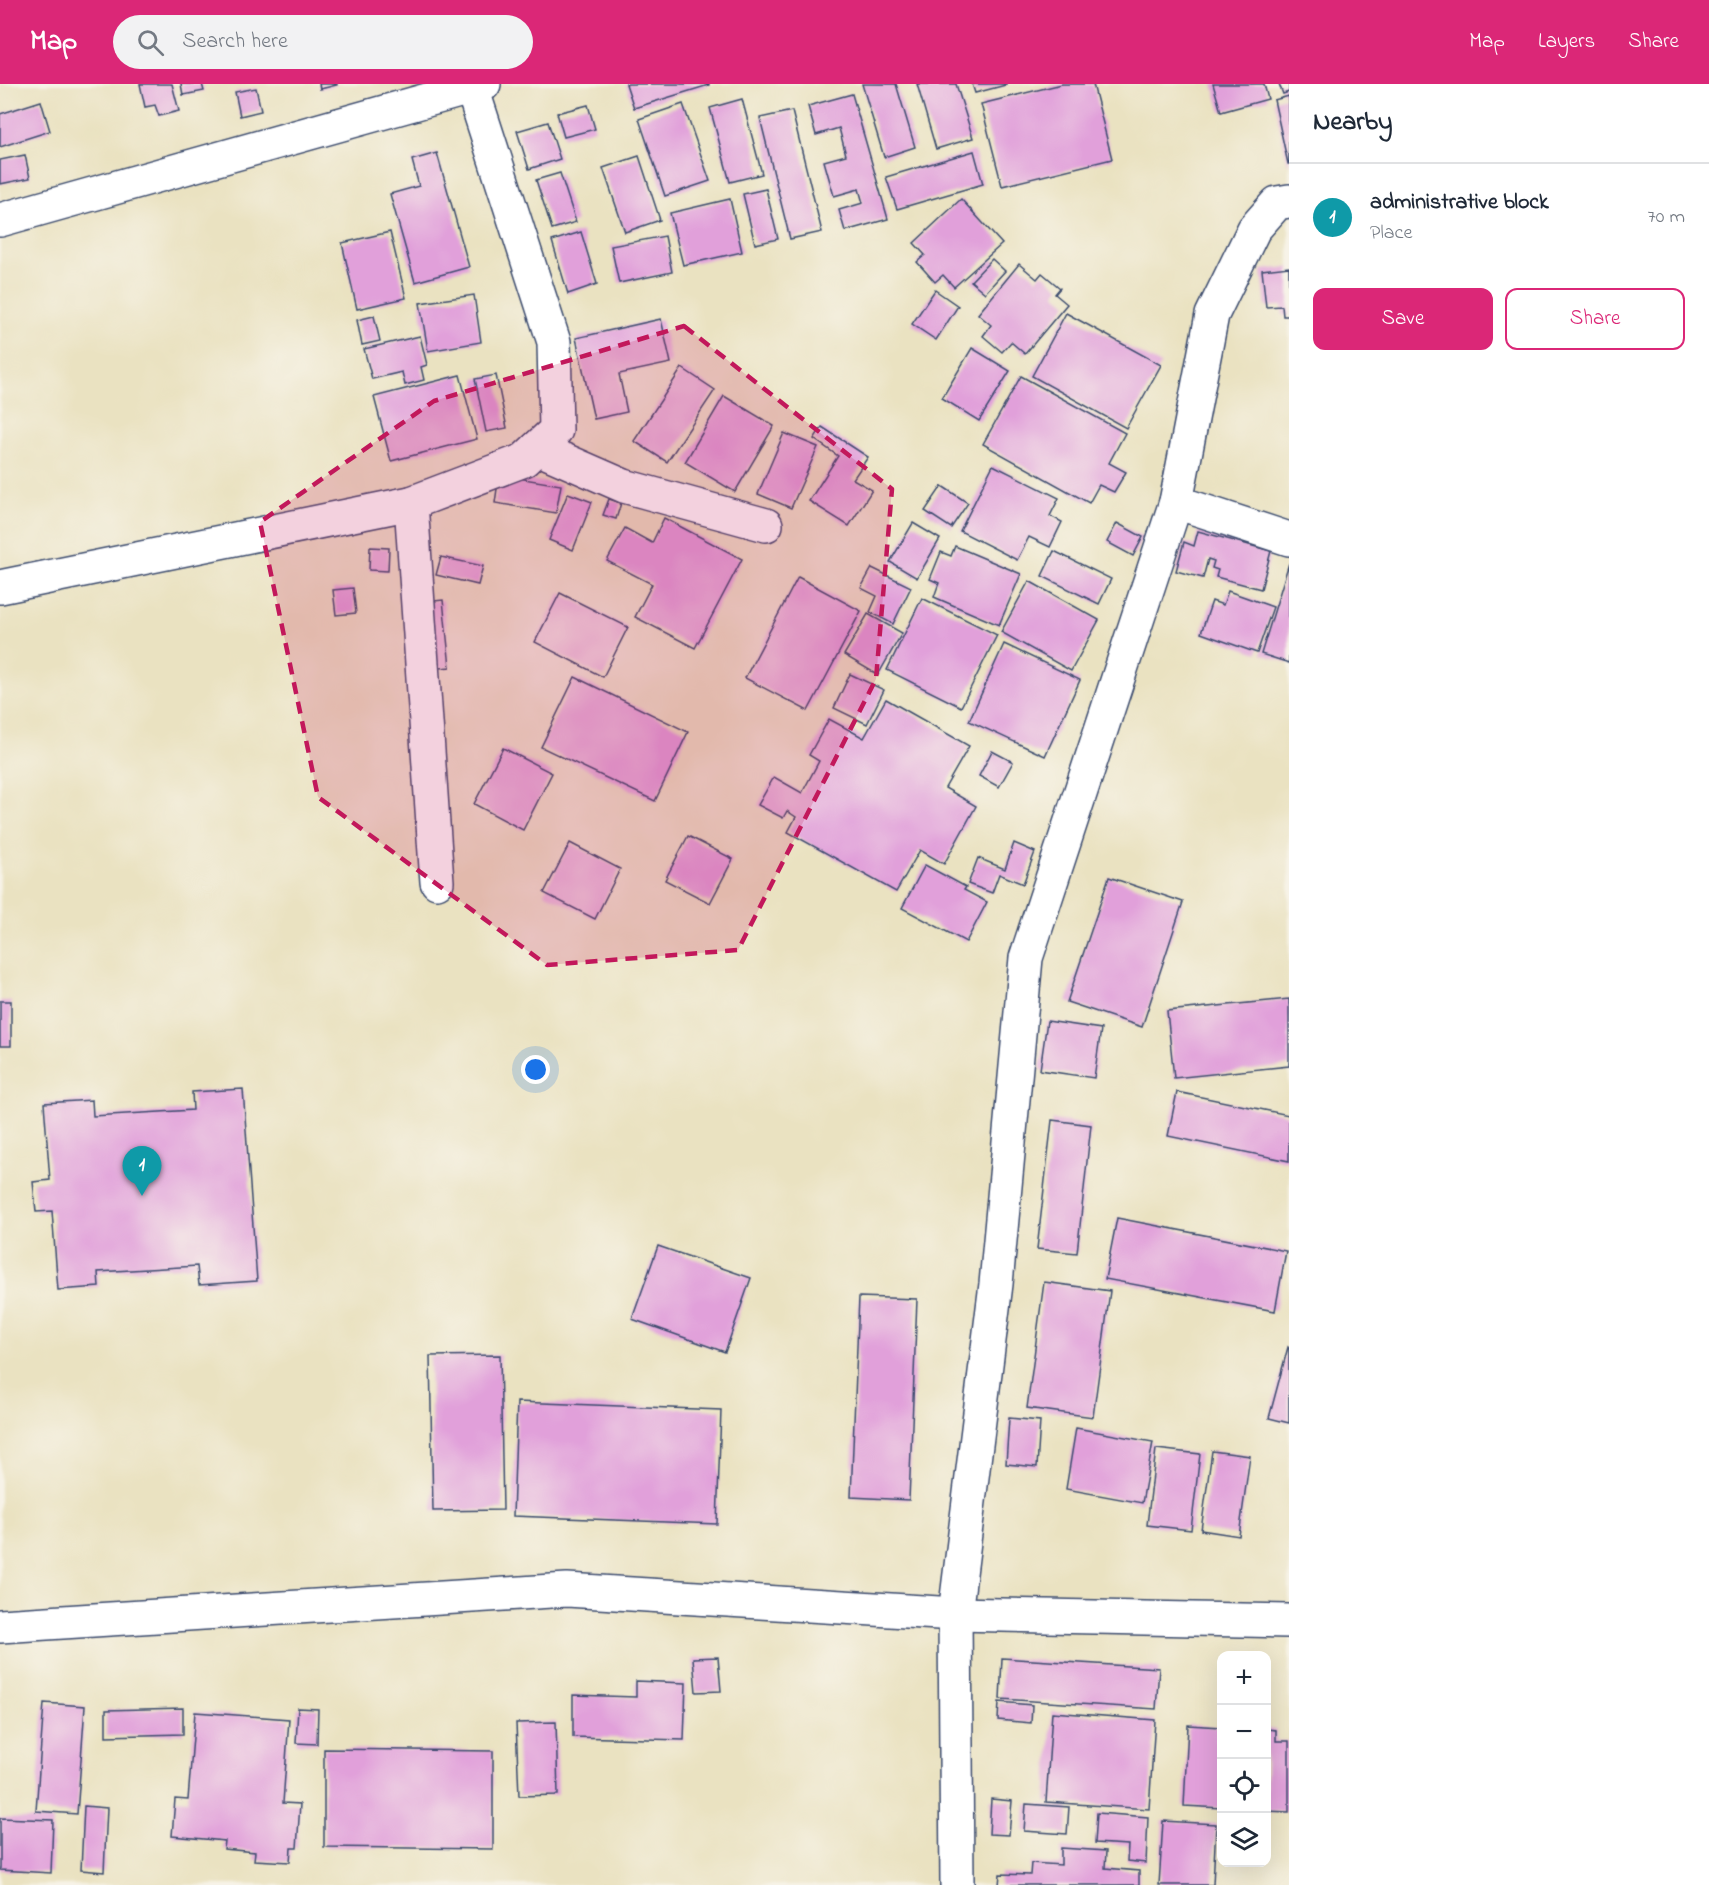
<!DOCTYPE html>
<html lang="en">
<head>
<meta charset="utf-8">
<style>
	body { margin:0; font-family:"Indie Flower",sans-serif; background:#f2f2f3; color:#1f2937 }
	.controls { position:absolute; right:18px; bottom:18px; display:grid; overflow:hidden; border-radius:12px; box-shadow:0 6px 24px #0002 }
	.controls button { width:54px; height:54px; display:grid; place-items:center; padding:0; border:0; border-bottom:2px solid #e0e1e3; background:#fff; color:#1f2937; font:30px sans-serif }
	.you { position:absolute; left:536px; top:986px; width:21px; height:21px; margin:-15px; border:4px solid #fff; border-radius:50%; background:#1a73e8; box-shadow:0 0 0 9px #1a73e833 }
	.badge { display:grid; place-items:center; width:39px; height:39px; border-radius:50%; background:#db2777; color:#fff; font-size:20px; font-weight:700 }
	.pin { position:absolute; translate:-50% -50px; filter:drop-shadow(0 2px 3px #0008) }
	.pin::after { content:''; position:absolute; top:32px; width:21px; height:18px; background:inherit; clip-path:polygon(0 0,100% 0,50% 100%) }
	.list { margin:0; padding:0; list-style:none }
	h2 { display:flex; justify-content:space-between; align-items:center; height:78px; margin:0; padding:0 24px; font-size:26px }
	h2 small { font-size:20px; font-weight:400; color:#747a83 }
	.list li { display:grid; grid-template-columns:39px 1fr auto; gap:18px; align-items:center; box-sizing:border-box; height:108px; padding:0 24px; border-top:2px solid #e0e1e3 }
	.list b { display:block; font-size:22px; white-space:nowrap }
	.list p { margin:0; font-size:20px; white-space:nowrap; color:#747a83 }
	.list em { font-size:20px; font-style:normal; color:#747a83 }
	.actions { display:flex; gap:12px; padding:18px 24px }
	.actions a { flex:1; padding:14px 0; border:2px solid #db2777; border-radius:12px; text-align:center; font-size:21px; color:#db2777 }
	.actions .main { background:#db2777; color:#fff }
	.icon { flex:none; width:33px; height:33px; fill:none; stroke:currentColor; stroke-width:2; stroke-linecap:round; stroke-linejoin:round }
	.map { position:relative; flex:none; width:1289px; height:1801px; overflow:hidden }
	header { display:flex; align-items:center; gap:36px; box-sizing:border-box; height:84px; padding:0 30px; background:#db2777; color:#fff }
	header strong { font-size:28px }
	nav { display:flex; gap:33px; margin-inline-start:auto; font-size:21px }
	.search { width:420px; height:54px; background:#f2f2f3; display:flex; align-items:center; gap:15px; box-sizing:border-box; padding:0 21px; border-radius:33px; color:#747a83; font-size:22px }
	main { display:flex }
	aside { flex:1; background:#fff }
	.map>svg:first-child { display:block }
	.building { fill:#e1a0da }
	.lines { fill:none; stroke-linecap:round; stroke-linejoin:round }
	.minor-casing { stroke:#3a4a6d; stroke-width:36 }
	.tertiary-casing { stroke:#3a4a6d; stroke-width:36 }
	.minor { stroke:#fff; stroke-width:33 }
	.tertiary { stroke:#fff; stroke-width:33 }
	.marked { fill:#c2185b; fill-opacity:0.2; stroke:#c2185b; stroke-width:4.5; stroke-dasharray:12 8; stroke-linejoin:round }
</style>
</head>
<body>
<header>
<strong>Map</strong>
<div class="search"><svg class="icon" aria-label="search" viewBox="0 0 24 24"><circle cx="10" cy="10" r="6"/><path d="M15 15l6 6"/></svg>Search here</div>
<nav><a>Map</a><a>Layers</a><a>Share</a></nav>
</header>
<main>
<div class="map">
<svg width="1289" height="1801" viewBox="0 0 1289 1801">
	<rect width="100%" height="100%" fill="#f7f3e8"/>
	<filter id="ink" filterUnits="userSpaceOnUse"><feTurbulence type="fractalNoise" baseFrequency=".0167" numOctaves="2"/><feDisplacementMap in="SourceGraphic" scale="12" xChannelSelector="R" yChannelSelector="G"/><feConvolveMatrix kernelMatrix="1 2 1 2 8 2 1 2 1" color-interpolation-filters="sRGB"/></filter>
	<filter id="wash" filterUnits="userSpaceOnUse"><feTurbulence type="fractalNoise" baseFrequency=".008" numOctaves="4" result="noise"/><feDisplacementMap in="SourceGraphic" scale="24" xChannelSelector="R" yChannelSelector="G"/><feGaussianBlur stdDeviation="1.35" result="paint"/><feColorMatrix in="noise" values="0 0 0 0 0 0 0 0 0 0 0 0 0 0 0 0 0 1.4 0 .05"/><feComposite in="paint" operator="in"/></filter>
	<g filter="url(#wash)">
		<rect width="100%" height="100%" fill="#eae2c1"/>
		<g id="blocks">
			<g class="building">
				<path d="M 140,0 L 172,0 L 179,27 L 159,32 L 155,21 L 145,23 Z"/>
				<path d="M 181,0 L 202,0 L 204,7 L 183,11 Z"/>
				<path d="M 319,0 L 337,0 L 337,1 L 320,5 Z"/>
				<path d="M 626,0 L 709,0 L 709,1 L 634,24 Z"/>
				<path d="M 862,0 L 896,0 L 915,63 L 884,73 Z"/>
				<path d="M 917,0 L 956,0 L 973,54 L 936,65 Z"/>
				<path d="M 972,0 L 1006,0 L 1006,1 L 975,9 Z"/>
				<path d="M 1062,0 L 1093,0 L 1112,75 L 1002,102 L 981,20 Z"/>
				<path d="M 1213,0 L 1264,0 L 1268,15 L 1221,28 Z"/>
				<path d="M 1279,0 L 1289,0 L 1289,8 L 1283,10 Z"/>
				<path d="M 256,4 L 261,27 L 240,32 L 235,8 Z"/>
				<path d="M 852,10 L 888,135 L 845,147 L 839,126 L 863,119 L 859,105 L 834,112 L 824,77 L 846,71 L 839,44 L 816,51 L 808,22 Z"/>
				<path d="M 1289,12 L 1289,80 L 1288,80 L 1274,16 Z"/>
				<path d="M 742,15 L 762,90 L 730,98 L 710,24 Z"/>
				<path d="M 41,17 L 50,47 L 0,63 L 0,30 Z"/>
				<path d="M 683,20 L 710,97 L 665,112 L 639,35 Z"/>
				<path d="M 588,21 L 595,45 L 564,53 L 557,29 Z"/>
				<path d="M 792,27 L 822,148 L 790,155 L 760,34 Z"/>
				<path d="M 548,38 L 560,75 L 529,85 L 517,47 Z"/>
				<path d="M 974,67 L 983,100 L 897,125 L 886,93 Z"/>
				<path d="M 437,69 L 469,183 L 415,198 L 390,110 L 419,102 L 412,76 Z"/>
				<path d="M 25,71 L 30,94 L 0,100 L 0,76 Z"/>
				<path d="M 639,72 L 660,136 L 625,148 L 603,84 Z"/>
				<path d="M 560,89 L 576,138 L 552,145 L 536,96 Z"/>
				<path d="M 766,105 L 778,155 L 755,160 L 743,110 Z"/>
				<path d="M 730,115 L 742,168 L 683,181 L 670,129 Z"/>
				<path d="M 961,115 L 1002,160 L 954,203 L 943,191 L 935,198 L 917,178 L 925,171 L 914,159 Z"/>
				<path d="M 390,148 L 406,214 L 357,225 L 342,159 Z"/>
				<path d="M 581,148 L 597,200 L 568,210 L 552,157 Z"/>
				<path d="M 665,152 L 672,188 L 619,199 L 611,162 Z"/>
				<path d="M 992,175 L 1005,187 L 985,209 L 971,197 Z"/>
				<path d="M 1019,180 L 1037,195 L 1042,189 L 1060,204 L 1055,210 L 1067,220 L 1025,270 L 1011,258 L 1002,268 L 983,252 L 991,241 L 978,230 Z"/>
				<path d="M 1289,183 L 1289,232 L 1283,232 L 1282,222 L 1266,223 L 1262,186 Z"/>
				<path d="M 935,206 L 958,222 L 936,256 L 912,240 Z"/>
				<path d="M 474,211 L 481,258 L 428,267 L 420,219 Z"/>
				<path d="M 1066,229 L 1161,281 L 1126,344 L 1032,292 Z"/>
				<path d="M 374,232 L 380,257 L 362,261 L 357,236 Z"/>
				<path d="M 661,235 L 671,279 L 619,290 L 627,328 L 594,335 L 576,254 Z"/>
				<path d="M 420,252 L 427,281 L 421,283 L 424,296 L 405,301 L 402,288 L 372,295 L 364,265 Z"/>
				<path d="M 972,264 L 1010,287 L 979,337 L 942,314 Z"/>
				<path d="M 682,284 L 715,306 L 667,378 L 634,357 Z"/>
				<path d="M 460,291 L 477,355 L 391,377 L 374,313 Z"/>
				<path d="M 496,291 L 507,344 L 486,348 L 475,295 Z"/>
				<path d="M 1021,292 L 1125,349 L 1109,379 L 1126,388 L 1114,408 L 1099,401 L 1089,419 L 983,360 Z"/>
				<path d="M 724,312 L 774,342 L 735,408 L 685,378 Z"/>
				<path d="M 822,343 L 868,373 L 853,395 L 872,406 L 849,442 L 809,417 L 838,372 L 814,355 Z"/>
				<path d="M 784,349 L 818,363 L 791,424 L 758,410 Z"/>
				<path d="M 993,381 L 1059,414 L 1050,432 L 1062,438 L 1050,463 L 1029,453 L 1017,476 L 960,447 Z"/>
				<path d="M 499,391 L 561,401 L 556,429 L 495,419 Z"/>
				<path d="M 942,402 L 968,419 L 951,444 L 925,427 Z"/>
				<path d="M 568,409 L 592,418 L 573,466 L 549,456 Z"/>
				<path d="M 609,415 L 621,419 L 616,435 L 603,431 Z"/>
				<path d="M 664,434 L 742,475 L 695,564 L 635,533 L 652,500 L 607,477 L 625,444 L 652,459 Z"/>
				<path d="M 913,439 L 940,455 L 917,494 L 890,478 Z"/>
				<path d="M 1117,439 L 1143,453 L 1133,472 L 1107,458 Z"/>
				<path d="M 1198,447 L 1271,467 L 1261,505 L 1216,493 L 1218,486 L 1212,484 L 1214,477 L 1208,475 L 1203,494 L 1176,487 L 1184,458 L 1194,462 Z"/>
				<path d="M 955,462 L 1021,490 L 999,541 L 934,513 L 939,499 L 930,495 L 941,468 L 951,472 Z"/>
				<path d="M 370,463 L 389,464 L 388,487 L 369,486 Z"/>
				<path d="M 1054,467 L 1111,495 L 1099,520 L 1042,492 Z"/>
				<path d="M 441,473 L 483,482 L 478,501 L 436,491 Z"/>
				<path d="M 1289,479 L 1289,579 L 1261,570 Z"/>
				<path d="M 872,484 L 911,503 L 893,540 L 870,528 L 877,512 L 861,504 Z"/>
				<path d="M 798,493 L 861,527 L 808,627 L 745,594 Z"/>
				<path d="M 1029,497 L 1099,536 L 1071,587 L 1001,548 Z"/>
				<path d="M 353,504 L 356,529 L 336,531 L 333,506 Z"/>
				<path d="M 1228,507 L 1273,523 L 1257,569 L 1201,549 L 1212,517 L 1223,521 Z"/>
				<path d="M 560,509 L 628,543 L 603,593 L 535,558 Z"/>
				<path d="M 922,514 L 997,551 L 961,623 L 887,586 Z"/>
				<path d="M 443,516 L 450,583 L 431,585 L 425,518 Z"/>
				<path d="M 868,530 L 902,549 L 878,591 L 844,571 Z"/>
				<path d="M 1004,560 L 1080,596 L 1045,672 L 969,637 Z"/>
				<path d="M 850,590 L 884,606 L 867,640 L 834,624 Z"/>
				<path d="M 575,593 L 688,648 L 655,717 L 541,663 Z"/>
				<path d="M 886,615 L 969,662 L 945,704 L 976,722 L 944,780 L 920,766 L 896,808 L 788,748 L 796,733 L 787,727 L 783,734 L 758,721 L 774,693 L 802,709 L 819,677 L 809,671 L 829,635 L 864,654 Z"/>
				<path d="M 503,664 L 552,689 L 523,746 L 474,720 Z"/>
				<path d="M 992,667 L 1013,678 L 999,703 L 979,692 Z"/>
				<path d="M 688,752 L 733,775 L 710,819 L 665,796 Z"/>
				<path d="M 570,759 L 620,785 L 595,835 L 544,809 Z"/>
				<path d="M 1014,759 L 1035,768 L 1023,800 L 999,790 L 992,809 L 968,800 L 978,774 L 1005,785 Z"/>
				<path d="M 925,781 L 966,803 L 964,806 L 987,818 L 966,858 L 902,824 Z"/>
				<path d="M 1109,793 L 1183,818 L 1142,943 L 1067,918 Z"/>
				<path d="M 1289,915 L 1289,982 L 1174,994 L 1167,927 Z"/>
				<rect x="0" y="917" width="11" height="45"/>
				<path d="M 1047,937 L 1101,945 L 1094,994 L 1040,986 Z"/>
				<path d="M 243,1005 L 257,1197 L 199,1201 L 197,1182 L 98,1188 L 99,1203 L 58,1206 L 52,1127 L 36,1128 L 33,1098 L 50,1096 L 44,1019 L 92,1016 L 93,1032 L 193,1026 L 192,1008 Z"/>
				<path d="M 1177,1008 L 1289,1031 L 1289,1077 L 1168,1052 Z"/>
				<path d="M 1052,1036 L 1091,1041 L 1077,1169 L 1037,1165 Z"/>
				<path d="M 1117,1134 L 1286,1167 L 1275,1227 L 1105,1195 Z"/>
				<path d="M 658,1162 L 751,1194 L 725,1268 L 632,1235 Z"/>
				<path d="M 1044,1198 L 1110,1207 L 1093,1333 L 1027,1324 Z"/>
				<path d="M 859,1213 L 917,1215 L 909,1416 L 851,1413 Z"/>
				<path d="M 1288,1263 L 1289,1264 L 1289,1339 L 1269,1334 Z"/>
				<path d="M 500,1271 L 503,1426 L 433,1427 L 430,1272 Z"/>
				<path d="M 517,1318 L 721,1326 L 717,1440 L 513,1432 Z"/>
				<path d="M 1009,1334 L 1040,1337 L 1037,1383 L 1006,1380 Z"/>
				<path d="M 1076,1344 L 1153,1358 L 1142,1419 L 1066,1405 Z"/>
				<path d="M 1156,1365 L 1200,1370 L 1191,1446 L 1147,1441 Z"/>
				<path d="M 1212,1367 L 1250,1372 L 1239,1452 L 1201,1446 Z"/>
				<path d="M 718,1573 L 721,1607 L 696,1608 L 693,1574 Z"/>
				<path d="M 1002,1574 L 1159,1584 L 1156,1625 L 1000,1615 Z"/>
				<path d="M 636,1597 L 686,1599 L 684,1656 L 573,1653 L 573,1611 L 636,1613 Z"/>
				<path d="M 999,1618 L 1032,1621 L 1031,1639 L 998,1636 Z"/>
				<path d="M 44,1619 L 85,1622 L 77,1730 L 36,1727 Z"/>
				<path d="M 183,1624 L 183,1650 L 106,1652 L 106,1626 Z"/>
				<path d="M 298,1624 L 318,1625 L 317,1660 L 296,1659 Z"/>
				<path d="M 195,1628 L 289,1635 L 283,1719 L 300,1720 L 297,1764 L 291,1764 L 290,1778 L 254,1776 L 255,1768 L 224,1765 L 225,1757 L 172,1752 L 175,1715 L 188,1716 Z"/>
				<path d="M 1052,1628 L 1155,1636 L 1149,1725 L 1046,1718 Z"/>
				<path d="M 556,1638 L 558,1711 L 519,1712 L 516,1639 Z"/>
				<path d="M 1188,1641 L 1222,1643 L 1222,1724 L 1184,1722 Z"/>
				<path d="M 1266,1645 L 1276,1646 L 1276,1657 L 1289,1657 L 1289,1728 L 1266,1727 Z"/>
				<path d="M 324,1665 L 493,1667 L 493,1765 L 324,1763 Z"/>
				<path d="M 991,1715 L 1012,1717 L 1009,1751 L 989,1750 Z"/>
				<path d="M 1026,1720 L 1069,1723 L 1067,1750 L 1024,1747 Z"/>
				<path d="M 84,1722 L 107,1724 L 104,1788 L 81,1786 Z"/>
				<path d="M 1097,1729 L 1148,1733 L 1146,1779 L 1127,1777 L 1128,1761 L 1095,1759 Z"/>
				<path d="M 0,1734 L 53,1736 L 51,1789 L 0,1786 Z"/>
				<path d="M 1163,1737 L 1216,1740 L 1213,1801 L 1159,1801 Z"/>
				<path d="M 1061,1764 L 1106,1767 L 1105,1784 L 1139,1787 L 1139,1801 L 999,1801 L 1000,1790 L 1030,1791 L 1031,1779 L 1061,1781 Z"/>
			</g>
		</g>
	</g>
	<g filter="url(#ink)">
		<use href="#blocks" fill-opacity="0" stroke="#3a4a6d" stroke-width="1.5"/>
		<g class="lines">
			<g class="minor-casing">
				<g id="minor">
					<path d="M 0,136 L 484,0"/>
					<path d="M 537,364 L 624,402 L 766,441"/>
					<path d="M 1176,418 L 1289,455"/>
					<path d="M 411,419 L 437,798"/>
					<path d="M 0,503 L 411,419 L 524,376 L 556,346 L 554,258 L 472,4"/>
					<path d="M 957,1801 L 955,1530 L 996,1200 L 1026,874 L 1176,418 L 1212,231 L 1254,145 L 1277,119 L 1289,117"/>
				</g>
			</g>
			<g class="tertiary-casing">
				<path id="tertiary" d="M 0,1542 L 567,1506 L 955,1530 L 1289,1537"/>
			</g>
			<use href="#minor" class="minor"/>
			<use href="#tertiary" class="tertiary"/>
		</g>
	</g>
	<path class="marked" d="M 684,242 L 892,405 L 876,595 L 738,866 L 547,881 L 318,713 L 260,438 L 434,317 Z"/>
</svg>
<div class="controls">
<button>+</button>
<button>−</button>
<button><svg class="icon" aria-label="locate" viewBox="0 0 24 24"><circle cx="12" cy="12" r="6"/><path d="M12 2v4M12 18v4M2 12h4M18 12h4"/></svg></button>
<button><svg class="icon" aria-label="layers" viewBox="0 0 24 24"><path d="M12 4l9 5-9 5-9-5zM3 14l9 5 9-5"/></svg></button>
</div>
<div class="you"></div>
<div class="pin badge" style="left:142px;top:1112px;background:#0f9aa8">1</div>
</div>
<aside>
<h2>Nearby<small></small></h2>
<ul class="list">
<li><span class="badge" style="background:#0f9aa8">1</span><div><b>administrative block</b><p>Place</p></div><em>70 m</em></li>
</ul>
<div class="actions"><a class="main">Save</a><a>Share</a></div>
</aside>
</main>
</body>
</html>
